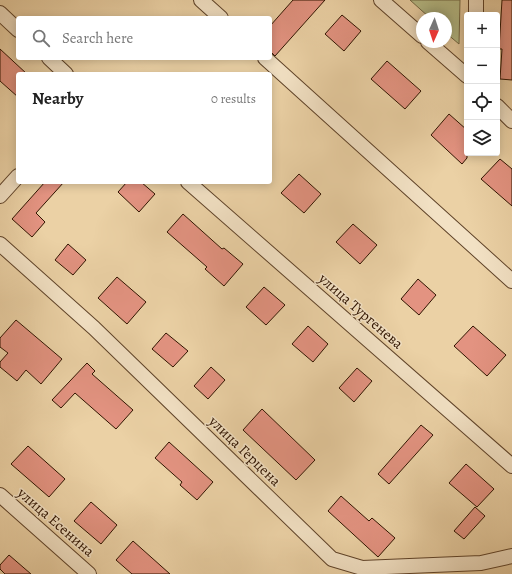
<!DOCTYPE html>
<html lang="en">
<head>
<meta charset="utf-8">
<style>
	body { margin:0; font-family:Alegreya,serif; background:#f2f2f2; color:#222 }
	.controls { position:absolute; right:12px; top:12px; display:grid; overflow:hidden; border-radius:4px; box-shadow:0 2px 10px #0003 }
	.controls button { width:36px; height:36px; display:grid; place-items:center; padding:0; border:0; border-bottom:1px solid #e0e0e0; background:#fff; color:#222; font:20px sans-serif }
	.compass { position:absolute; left:416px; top:12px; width:36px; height:36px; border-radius:50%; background:#fff; box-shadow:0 2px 10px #0003; rotate:183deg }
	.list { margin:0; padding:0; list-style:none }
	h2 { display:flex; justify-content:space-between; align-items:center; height:52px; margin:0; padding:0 16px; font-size:17px }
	h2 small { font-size:13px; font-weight:400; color:#767676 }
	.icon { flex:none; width:22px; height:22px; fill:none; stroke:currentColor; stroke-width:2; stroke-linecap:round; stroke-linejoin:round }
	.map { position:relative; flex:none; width:512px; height:574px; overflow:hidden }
	.search { position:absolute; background:#fff; box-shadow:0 2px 10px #0003; left:16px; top:16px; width:256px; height:44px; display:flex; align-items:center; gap:10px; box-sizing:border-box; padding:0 14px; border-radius:4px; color:#767676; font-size:15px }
	.panel { position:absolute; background:#fff; box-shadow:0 2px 10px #0003; left:16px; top:72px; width:256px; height:112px; border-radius:4px }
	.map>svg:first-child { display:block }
	.green { fill:#b6bc87; stroke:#736844 }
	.building { fill:#e39381; stroke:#301400 }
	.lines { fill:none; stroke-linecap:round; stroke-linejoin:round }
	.minor-casing { stroke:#5f4329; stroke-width:16 }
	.minor { stroke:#f2e1c4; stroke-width:14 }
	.labels { text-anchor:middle; stroke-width:3; stroke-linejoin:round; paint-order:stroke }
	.street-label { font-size:15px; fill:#301400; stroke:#f2e1c4 }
</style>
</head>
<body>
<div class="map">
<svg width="512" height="574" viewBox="0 0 512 574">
	<rect width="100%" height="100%" fill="#ebd1a5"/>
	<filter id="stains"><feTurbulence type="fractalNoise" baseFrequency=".005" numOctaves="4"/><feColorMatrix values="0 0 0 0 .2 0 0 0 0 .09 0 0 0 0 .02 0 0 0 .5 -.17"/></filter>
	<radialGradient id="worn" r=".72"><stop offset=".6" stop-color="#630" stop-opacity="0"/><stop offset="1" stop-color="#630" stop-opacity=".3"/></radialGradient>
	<path class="green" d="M 410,0 L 460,0 L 459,44 L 446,33 L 446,18 L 430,18 Z"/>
	<g class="building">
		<path d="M 293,0 L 325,0 L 275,56 L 270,51 L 270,26 Z"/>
		<path d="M 502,0 L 512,0 L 512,80 L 500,79 L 502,49 L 499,49 Z"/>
		<path d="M 342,15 L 361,31 L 344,51 L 325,34 Z"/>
		<path d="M 0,49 L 27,74 L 18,74 L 18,97 L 0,81 Z"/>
		<path d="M 387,61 L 421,91 L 405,109 L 371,79 Z"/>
		<path d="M 449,114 L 467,130 L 467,158 L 462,164 L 431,135 Z"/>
		<path d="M 500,159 L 512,169 L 512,206 L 481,179 Z"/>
		<path d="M 299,174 L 321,194 L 304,213 L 281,193 Z"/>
		<path d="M 45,182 L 64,182 L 36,213 L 45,222 L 32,237 L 12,219 Z"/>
		<path d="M 127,182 L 141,182 L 155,194 L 139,212 L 118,192 Z"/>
		<path d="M 183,214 L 222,249 L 224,248 L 243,264 L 224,286 L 205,269 L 207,267 L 167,232 Z"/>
		<path d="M 353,224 L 377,245 L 360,264 L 336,242 Z"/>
		<path d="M 68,244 L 86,260 L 73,275 L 55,260 Z"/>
		<path d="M 117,277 L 146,302 L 127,324 L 98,298 Z"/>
		<path d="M 418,279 L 436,295 L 419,315 L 401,299 Z"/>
		<path d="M 264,287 L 285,305 L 266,325 L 246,307 Z"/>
		<path d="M 16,320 L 62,359 L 41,384 L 26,370 L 17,381 L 0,367 L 0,362 L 8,353 L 0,347 L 0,338 Z"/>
		<path d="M 308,326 L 328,344 L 313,362 L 292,344 Z"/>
		<path d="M 473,326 L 506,355 L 487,376 L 454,346 Z"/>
		<path d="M 166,333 L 188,351 L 173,367 L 152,349 Z"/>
		<path d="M 87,363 L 95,371 L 92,374 L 133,410 L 116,429 L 75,393 L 61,408 L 52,400 Z"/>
		<path d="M 211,367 L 225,380 L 208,399 L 194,386 Z"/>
		<path d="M 357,368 L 372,381 L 354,402 L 339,388 Z"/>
		<path d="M 262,409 L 315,460 L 296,480 L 243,430 Z"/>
		<path d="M 421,425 L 433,435 L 389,484 L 378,474 Z"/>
		<path d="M 169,442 L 213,482 L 197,500 L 180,485 L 182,482 L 155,458 Z"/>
		<path d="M 28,446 L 65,479 L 49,497 L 11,464 Z"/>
		<path d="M 466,464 L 494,489 L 477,507 L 449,483 Z"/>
		<path d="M 341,496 L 369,521 L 372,518 L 395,538 L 378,557 L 328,511 Z"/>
		<path d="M 91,502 L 117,525 L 101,544 L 74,521 Z"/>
		<path d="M 475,507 L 485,516 L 464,539 L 454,531 Z"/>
		<path d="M 133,541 L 170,574 L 132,574 L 116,560 Z"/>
		<path d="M 9,555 L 31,574 L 5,574 L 0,569 L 0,565 Z"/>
	</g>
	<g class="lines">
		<g class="minor-casing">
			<g id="minor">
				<path d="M 201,0 L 221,18"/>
				<path d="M 381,0 L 422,36"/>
				<path d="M 0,13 L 18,30"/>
				<path d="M 476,15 L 476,0"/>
				<path d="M 428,42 L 467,76"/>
				<path d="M 49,58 L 66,74"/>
				<path d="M 265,58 L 512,281"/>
				<path d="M 497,106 L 512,121"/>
				<path d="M 188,182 L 512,466"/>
				<path d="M 0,196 L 18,176"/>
				<path d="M 0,244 L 94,328 L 332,559 L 362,568 L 481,563 L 512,556"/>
				<path d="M 0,495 L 89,574"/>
			</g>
		</g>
		<use href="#minor" class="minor"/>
	</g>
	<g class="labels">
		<g class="street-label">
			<text transform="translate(361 311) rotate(41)" y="5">улица Тургенева</text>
			<text transform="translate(245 451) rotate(44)" y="5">улица Герцена</text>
			<text transform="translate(56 522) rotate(41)" y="5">улица Есенина</text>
		</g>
	</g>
	<rect width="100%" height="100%" filter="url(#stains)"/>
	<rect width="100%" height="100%" fill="url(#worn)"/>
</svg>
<div class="controls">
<button>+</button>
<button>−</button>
<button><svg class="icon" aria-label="locate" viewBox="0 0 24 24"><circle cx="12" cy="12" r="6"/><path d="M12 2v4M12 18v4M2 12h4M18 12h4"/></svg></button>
<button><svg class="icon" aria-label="layers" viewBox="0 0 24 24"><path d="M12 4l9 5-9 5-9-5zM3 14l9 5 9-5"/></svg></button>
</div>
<svg class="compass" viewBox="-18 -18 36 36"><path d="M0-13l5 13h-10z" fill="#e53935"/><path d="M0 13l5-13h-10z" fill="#767676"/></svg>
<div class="search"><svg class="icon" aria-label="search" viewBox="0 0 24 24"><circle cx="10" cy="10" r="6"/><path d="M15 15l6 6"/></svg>Search here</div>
<section class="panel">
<h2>Nearby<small>0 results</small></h2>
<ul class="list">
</ul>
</section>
</div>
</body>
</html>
